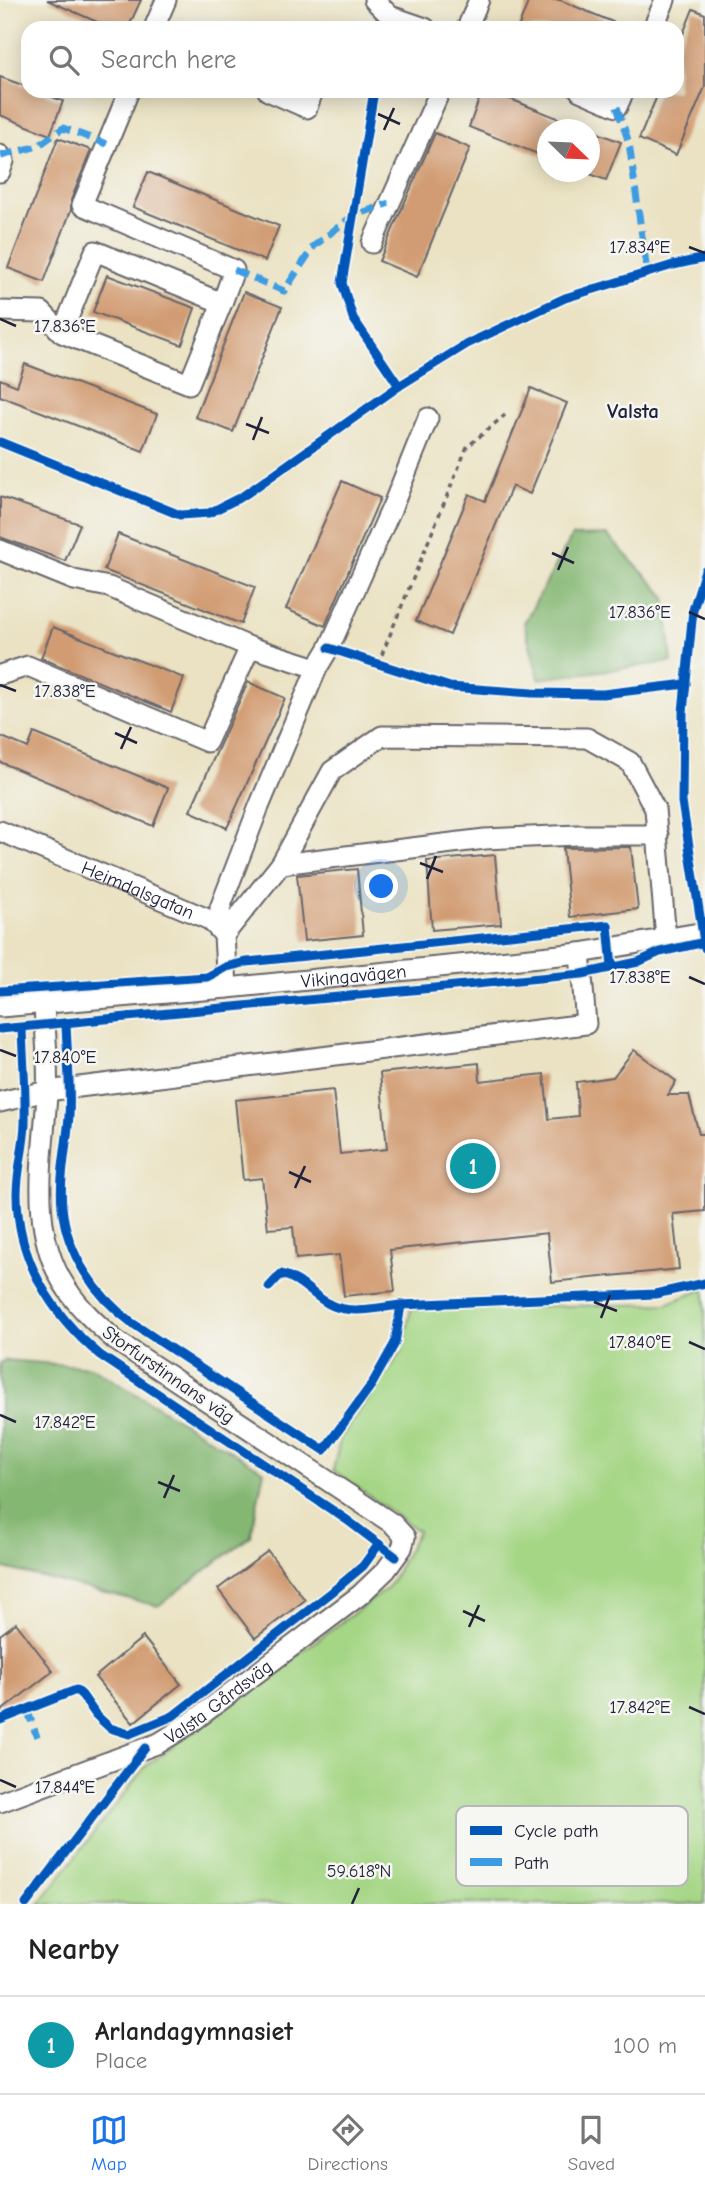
<!DOCTYPE html>
<html lang="en">
<head>
<meta charset="utf-8">
<style>
	body { margin:0; font-family:"Comic Neue",sans-serif; background:#f2f2f2; color:#222 }
	.compass { position:absolute; left:537px; top:119px; width:63px; height:63px; border-radius:50%; background:#fff; box-shadow:0 4px 18px #0003; rotate:113deg }
	.you { position:absolute; left:382px; top:887px; width:24px; height:24px; margin:-18px; border:5px solid #fff; border-radius:50%; background:#1a73e8; box-shadow:0 0 0 10px #1a73e833 }
	.badge { display:grid; place-items:center; width:46px; height:46px; border-radius:50%; background:#1a73e8; color:#fff; font-size:23px; font-weight:700 }
	.pin { position:absolute; translate:-50% -50%; border:4px solid #fff; box-shadow:0 2px 7px #0006 }
	.list { margin:0; padding:0; list-style:none }
	h2 { display:flex; justify-content:space-between; align-items:center; height:91px; margin:0; padding:0 28px; font-size:30px }
	h2 small { font-size:23px; font-weight:400; color:#767676 }
	.list li { display:grid; grid-template-columns:46px 1fr auto; gap:21px; align-items:center; box-sizing:border-box; height:98px; padding:0 28px; border-top:2px solid #e0e0e0 }
	.list b { display:block; font-size:26px; white-space:nowrap }
	.list p { margin:0; font-size:23px; white-space:nowrap; color:#767676 }
	.list em { font-size:23px; font-style:normal; color:#767676 }
	.icon { flex:none; width:38px; height:38px; fill:none; stroke:currentColor; stroke-width:2; stroke-linecap:round; stroke-linejoin:round }
	.map { position:relative; flex:none; width:705px; height:1904px; overflow:hidden }
	.search { position:absolute; background:#fff; box-shadow:0 4px 18px #0003; left:21px; right:21px; top:21px; height:77px; display:flex; align-items:center; gap:18px; box-sizing:border-box; padding:0 24px; border-radius:21px; color:#767676; font-size:26px }
	.sheet { height:189px; background:#fff }
	nav { display:flex; justify-content:space-around; align-items:center; box-sizing:border-box; height:98px; border-top:2px solid #e0e0e0; background:#fff; font-size:19px; color:#767676 }
	nav a { display:grid; justify-items:center; gap:4px }
	nav .on { color:#1a73e8 }
	.map>svg:first-child { display:block }
	.green { fill:#a5d685; stroke:#647c60; stroke-width:2 }
	.forest { fill:#84b772; stroke:#536c56; stroke-width:2 }
	.building { fill:#d19c73 }
	.lines { fill:none; stroke-linecap:round; stroke-linejoin:round }
	.minor-casing { stroke:#68656a; stroke-width:23 }
	.path { stroke:#68656a; stroke-width:3.5; stroke-dasharray:5 5; stroke-linecap:butt }
	.minor { stroke:#fff; stroke-width:19 }
	.quiet { stroke:#3c9ce2; stroke-width:7; stroke-dasharray:14 7; stroke-linecap:butt }
	.cycleway-casing { stroke:#f6f6f2; stroke-width:13 }
	.cycleway { stroke:#0057b8; stroke-width:9 }
	.ticks { fill:none; stroke:#22223b; stroke-width:2.5 }
	.labels { text-anchor:middle; stroke-width:5; stroke-linejoin:round; paint-order:stroke }
	.street-label { font-size:19px; fill:#22223b; stroke:#f6f6f2 }
	.neighbourhood-label { font-size:21px; font-weight:bold; fill:#22223b; stroke:#f6f6f2 }
	.key { fill:#f6f6f2; stroke:#b6b6bb; stroke-width:2 }
	.key-label { font-size:19px; fill:#22223b }
	.ticks-label { font-size:18px; text-anchor:middle; fill:#22223b; stroke:#f6f6f2; stroke-width:5; stroke-linejoin:round; paint-order:stroke }
</style>
</head>
<body>
<div class="map">
<svg width="705" height="1904" viewBox="0 0 705 1904">
	<rect width="100%" height="100%" fill="#f6f6f2"/>
	<filter id="ink" filterUnits="userSpaceOnUse"><feTurbulence type="fractalNoise" baseFrequency=".0143" numOctaves="2"/><feDisplacementMap in="SourceGraphic" scale="14" xChannelSelector="R" yChannelSelector="G"/><feConvolveMatrix kernelMatrix="1 2 1 2 8 2 1 2 1" color-interpolation-filters="sRGB"/></filter>
	<filter id="wash" filterUnits="userSpaceOnUse"><feTurbulence type="fractalNoise" baseFrequency=".00686" numOctaves="4" result="noise"/><feDisplacementMap in="SourceGraphic" scale="28" xChannelSelector="R" yChannelSelector="G"/><feGaussianBlur stdDeviation="1.57" result="paint"/><feColorMatrix in="noise" values="0 0 0 0 0 0 0 0 0 0 0 0 0 0 0 0 0 1.4 0 .05"/><feComposite in="paint" operator="in"/></filter>
	<g filter="url(#wash)">
		<rect width="100%" height="100%" fill="#eae2c2"/>
		<path class="green" d="M 705,1289 L 705,1904 L 39,1904 L 145,1767 L 388,1588 L 418,1531 L 333,1470 L 341,1437 L 402,1351 L 411,1309 L 666,1304 Z"/>
		<g class="forest">
			<path d="M 607,535 L 665,596 L 672,662 L 539,679 L 524,623 L 572,536 Z"/>
			<path d="M 6,1360 L 91,1367 L 264,1471 L 251,1536 L 158,1606 L 0,1567 L 0,1363 Z"/>
		</g>
		<g id="blocks">
			<g class="building">
				<path d="M 47,0 L 141,0 L 128,28 L 111,28 Z"/>
				<path d="M 529,0 L 560,0 L 627,28 L 518,28 Z"/>
				<path d="M 693,9 L 705,14 L 705,87 L 676,155 L 639,139 L 659,91 L 677,91 L 677,49 Z"/>
				<path d="M 0,77 L 28,87 L 28,91 L 37,91 L 63,101 L 50,135 L 0,115 Z"/>
				<path d="M 482,91 L 491,91 L 586,130 L 548,130 L 548,158 L 469,127 Z"/>
				<path d="M 590,130 L 621,142 L 606,180 L 590,174 Z"/>
				<path d="M 435,133 L 470,148 L 417,277 L 379,261 Z"/>
				<path d="M 58,138 L 91,150 L 71,200 L 71,210 L 44,282 L 8,268 Z"/>
				<path d="M 148,172 L 279,226 L 265,261 L 133,207 Z"/>
				<path d="M 107,275 L 195,308 L 182,345 L 93,312 Z"/>
				<path d="M 244,292 L 282,307 L 233,432 L 195,417 Z"/>
				<path d="M 25,364 L 157,414 L 143,451 L 0,396 L 0,379 L 17,386 Z"/>
				<path d="M 531,388 L 567,403 L 530,494 L 512,486 L 450,635 L 416,621 L 469,494 L 485,501 Z"/>
				<path d="M 342,481 L 380,498 L 325,626 L 286,609 Z"/>
				<path d="M 0,497 L 80,524 L 65,561 L 0,537 Z"/>
				<path d="M 118,534 L 255,587 L 241,624 L 104,570 Z"/>
				<path d="M 53,627 L 184,678 L 171,712 L 41,658 Z"/>
				<path d="M 248,682 L 285,698 L 227,828 L 190,811 Z"/>
				<path d="M 34,733 L 168,788 L 153,826 L 0,762 L 0,736 L 28,748 Z"/>
				<path d="M 631,847 L 638,909 L 570,917 L 563,848 Z"/>
				<path d="M 495,855 L 501,924 L 432,930 L 427,861 Z"/>
				<path d="M 357,869 L 363,935 L 304,941 L 297,875 Z"/>
				<path d="M 634,1050 L 676,1081 L 668,1095 L 689,1095 L 699,1134 L 705,1134 L 705,1211 L 673,1214 L 679,1269 L 552,1282 L 547,1233 L 390,1250 L 395,1291 L 344,1296 L 339,1255 L 296,1259 L 293,1227 L 268,1229 L 262,1178 L 243,1180 L 235,1100 L 333,1090 L 340,1154 L 387,1149 L 380,1073 L 479,1063 L 480,1081 L 544,1074 L 549,1119 L 578,1116 L 576,1082 L 613,1077 Z"/>
				<path d="M 268,1551 L 305,1600 L 255,1638 L 218,1589 Z"/>
				<path d="M 16,1623 L 53,1671 L 0,1712 L 0,1635 Z"/>
				<path d="M 143,1637 L 181,1684 L 133,1723 L 95,1677 Z"/>
			</g>
		</g>
	</g>
	<g filter="url(#ink)">
		<use href="#blocks" fill-opacity="0" stroke="#68656a" stroke-width="2"/>
		<g class="lines">
			<g class="minor-casing">
				<g id="minor">
					<path d="M 374,0 L 390,16 L 425,28"/>
					<path d="M 154,28 L 166,0"/>
					<path d="M 467,28 L 479,0"/>
					<path d="M 653,28 L 665,0"/>
					<path d="M 129,91 L 82,205 L 234,270 L 222,303"/>
					<path d="M 268,91 L 307,108 L 313,91"/>
					<path d="M 580,91 L 617,107 L 624,91"/>
					<path d="M 0,155 L 4,161 L 0,172"/>
					<path d="M 372,243 L 440,91"/>
					<path d="M 0,311 L 42,312 L 62,333 L 189,384 L 222,303 L 95,251 L 62,333"/>
					<path d="M 0,550 L 74,580 L 109,587 L 250,647"/>
					<path d="M 0,675 L 28,666 L 207,742 L 250,647 L 317,668"/>
					<path id="s1" d="M 0,831 L 210,920 L 224,935 L 227,988"/>
					<path d="M 281,864 L 485,839 L 578,835 L 658,835"/>
					<path d="M 224,935 L 281,864 L 332,771 L 382,736 L 587,738 L 630,762 L 655,809 L 666,939"/>
					<path d="M 224,935 L 220,908 L 258,809 L 317,668 L 329,648 L 393,505 L 428,418"/>
					<path id="s2" d="M 0,1007 L 227,988 L 580,953 L 705,932"/>
					<path d="M 0,1102 L 47,1091 L 586,1024 L 580,953"/>
					<path id="s3" d="M 0,1802 L 159,1743 L 188,1725 L 360,1595 L 386,1570 L 402,1548 L 405,1537 L 393,1524 L 115,1340 C 98,1325 80,1309 67,1289 C 28,1232 43,1160 47,1095 C 49,1065 45,1033 44,1003"/>
				</g>
			</g>
			<g class="path">
				<path d="M 347,654 L 450,687 L 532,693 L 603,694 L 686,684"/>
				<path d="M 378,664 L 467,447 L 505,415"/>
				<path d="M 699,915 L 682,802 L 683,712 L 693,610 L 705,570"/>
			</g>
			<use href="#minor" class="minor"/>
			<g class="quiet">
				<path d="M 617,107 L 629,143 L 647,272"/>
				<path d="M 1,156 L 38,146 L 63,128 L 107,144"/>
				<path d="M 234,270 L 284,291 L 314,246 L 351,217 L 389,203"/>
				<path d="M 27,1709 L 37,1737"/>
			</g>
			<g class="cycleway-casing">
				<g id="cycleway">
					<path d="M 374,91 L 342,283 L 353,318 L 399,386"/>
					<path d="M 0,442 L 180,515 L 209,513 L 243,496 L 399,386 L 467,344 L 565,298 L 673,265 L 705,258"/>
					<path d="M 705,570 L 693,610 L 683,712 L 682,802 L 705,948"/>
					<path d="M 329,648 L 450,687 L 532,693 L 603,694 L 686,684"/>
					<path d="M 0,991 L 207,977 L 226,967 L 247,962 L 608,925 L 612,967"/>
					<path d="M 66,1024 C 67,1054 71,1086 69,1116 C 67,1146 59,1177 62,1207 C 67,1255 95,1295 132,1323 L 324,1450 L 372,1384 L 395,1343 L 401,1305 C 380,1307 351,1315 331,1305 C 312,1296 302,1279 281,1274 L 269,1287"/>
					<path d="M 22,1028 C 23,1060 26,1092 25,1124 C 24,1148 17,1171 17,1194 C 17,1259 51,1314 100,1355 L 347,1520 L 396,1557"/>
					<path d="M 0,1029 L 582,974 L 638,962 L 660,952 L 705,942"/>
					<path d="M 401,1305 L 655,1294 L 705,1283"/>
					<path d="M 0,1720 L 76,1690 L 82,1695 L 96,1715 L 110,1728 L 129,1734 L 173,1716 L 332,1592 L 363,1566 L 379,1544"/>
					<path d="M 26,1904 L 145,1748"/>
				</g>
			</g>
			<use href="#cycleway" class="cycleway"/>
		</g>
	</g>
	<path class="ticks" d="M 378,114 L 400,124M 384,130 L 394,108M 689,247 L 705,253M 0,319 L 16,326M 246,424 L 269,433M 253,440 L 262,417M 552,553 L 574,563M 558,570 L 568,547M 689,612 L 705,619M 0,685 L 16,691M 115,733 L 137,743M 121,749 L 131,727M 420,863 L 443,872M 427,879 L 436,856M 689,977 L 705,984M 0,1050 L 16,1056M 289,1172 L 311,1182M 295,1188 L 305,1166M 594,1302 L 617,1311M 601,1318 L 610,1295M 689,1342 L 705,1349M 0,1415 L 16,1422M 158,1482 L 180,1491M 164,1498 L 174,1475M 463,1611 L 485,1621M 469,1627 L 479,1605M 689,1707 L 705,1714M 0,1780 L 16,1787M 352,1904 L 359,1888"/>
	<g class="labels">
		<g class="street-label">
			<text dy="7" stroke="none"><textPath href="#s1" startOffset="150">Heimdalsgatan</textPath></text>
			<text dy="7" stroke="none"><textPath href="#s2" startOffset="355">Vikingavägen</textPath></text>
			<text transform="translate(169 1374) rotate(35)" y="7">Storfurstinnans väg</text>
			<text dy="7" stroke="none"><textPath href="#s3" startOffset="242">Valsta Gårdsväg</textPath></text>
		</g>
		<g class="neighbourhood-label">
			<text x="633" y="418">Valsta</text>
		</g>
	</g>
	<rect x="456" y="1806" width="232" height="80" rx="10" class="key"/>
	<rect x="470" y="1826" width="32" height="9" fill="#0057b8"/>
	<rect x="470" y="1858" width="32" height="8" fill="#3c9ce2"/>
	<g class="key-label">
		<text x="514" y="1837">Cycle path</text>
		<text x="514" y="1869">Path</text>
	</g>
	<g class="ticks-label">
		<text x="640" y="253">17.834°E</text>
		<text x="65" y="332">17.836°E</text>
		<text x="640" y="618">17.836°E</text>
		<text x="65" y="697">17.838°E</text>
		<text x="640" y="983">17.838°E</text>
		<text x="65" y="1063">17.840°E</text>
		<text x="640" y="1348">17.840°E</text>
		<text x="65" y="1428">17.842°E</text>
		<text x="640" y="1713">17.842°E</text>
		<text x="65" y="1793">17.844°E</text>
		<text x="359" y="1877">59.618°N</text>
	</g>
</svg>
<svg class="compass" viewBox="-18 -18 36 36"><path d="M0-13l5 13h-10z" fill="#e53935"/><path d="M0 13l5-13h-10z" fill="#767676"/></svg>
<div class="you"></div>
<div class="pin badge" style="left:473px;top:1166px;background:#0f9aa8">1</div>
<div class="search"><svg class="icon" aria-label="search" viewBox="0 0 24 24"><circle cx="10" cy="10" r="6"/><path d="M15 15l6 6"/></svg>Search here</div>
</div>
<section class="sheet">
<h2>Nearby<small></small></h2>
<ul class="list">
<li><span class="badge" style="background:#0f9aa8">1</span><div><b>Arlandagymnasiet</b><p>Place</p></div><em>100 m</em></li>
</ul>
</section>
<nav>
<a class="on"><svg class="icon" aria-label="map" viewBox="0 0 24 24"><path d="M3 6l6-2 6 2 6-2v14l-6 2-6-2-6 2zM9 4v14M15 6v14"/></svg>Map</a>
<a><svg class="icon" aria-label="directions" viewBox="0 0 24 24"><path d="M12 3l9 9-9 9-9-9zM9 14v-3h6M13 9l2 2-2 2"/></svg>Directions</a>
<a><svg class="icon" aria-label="saved" viewBox="0 0 24 24"><path d="M7 4h10v16l-5-4-5 4z"/></svg>Saved</a>
</nav>
</body>
</html>
